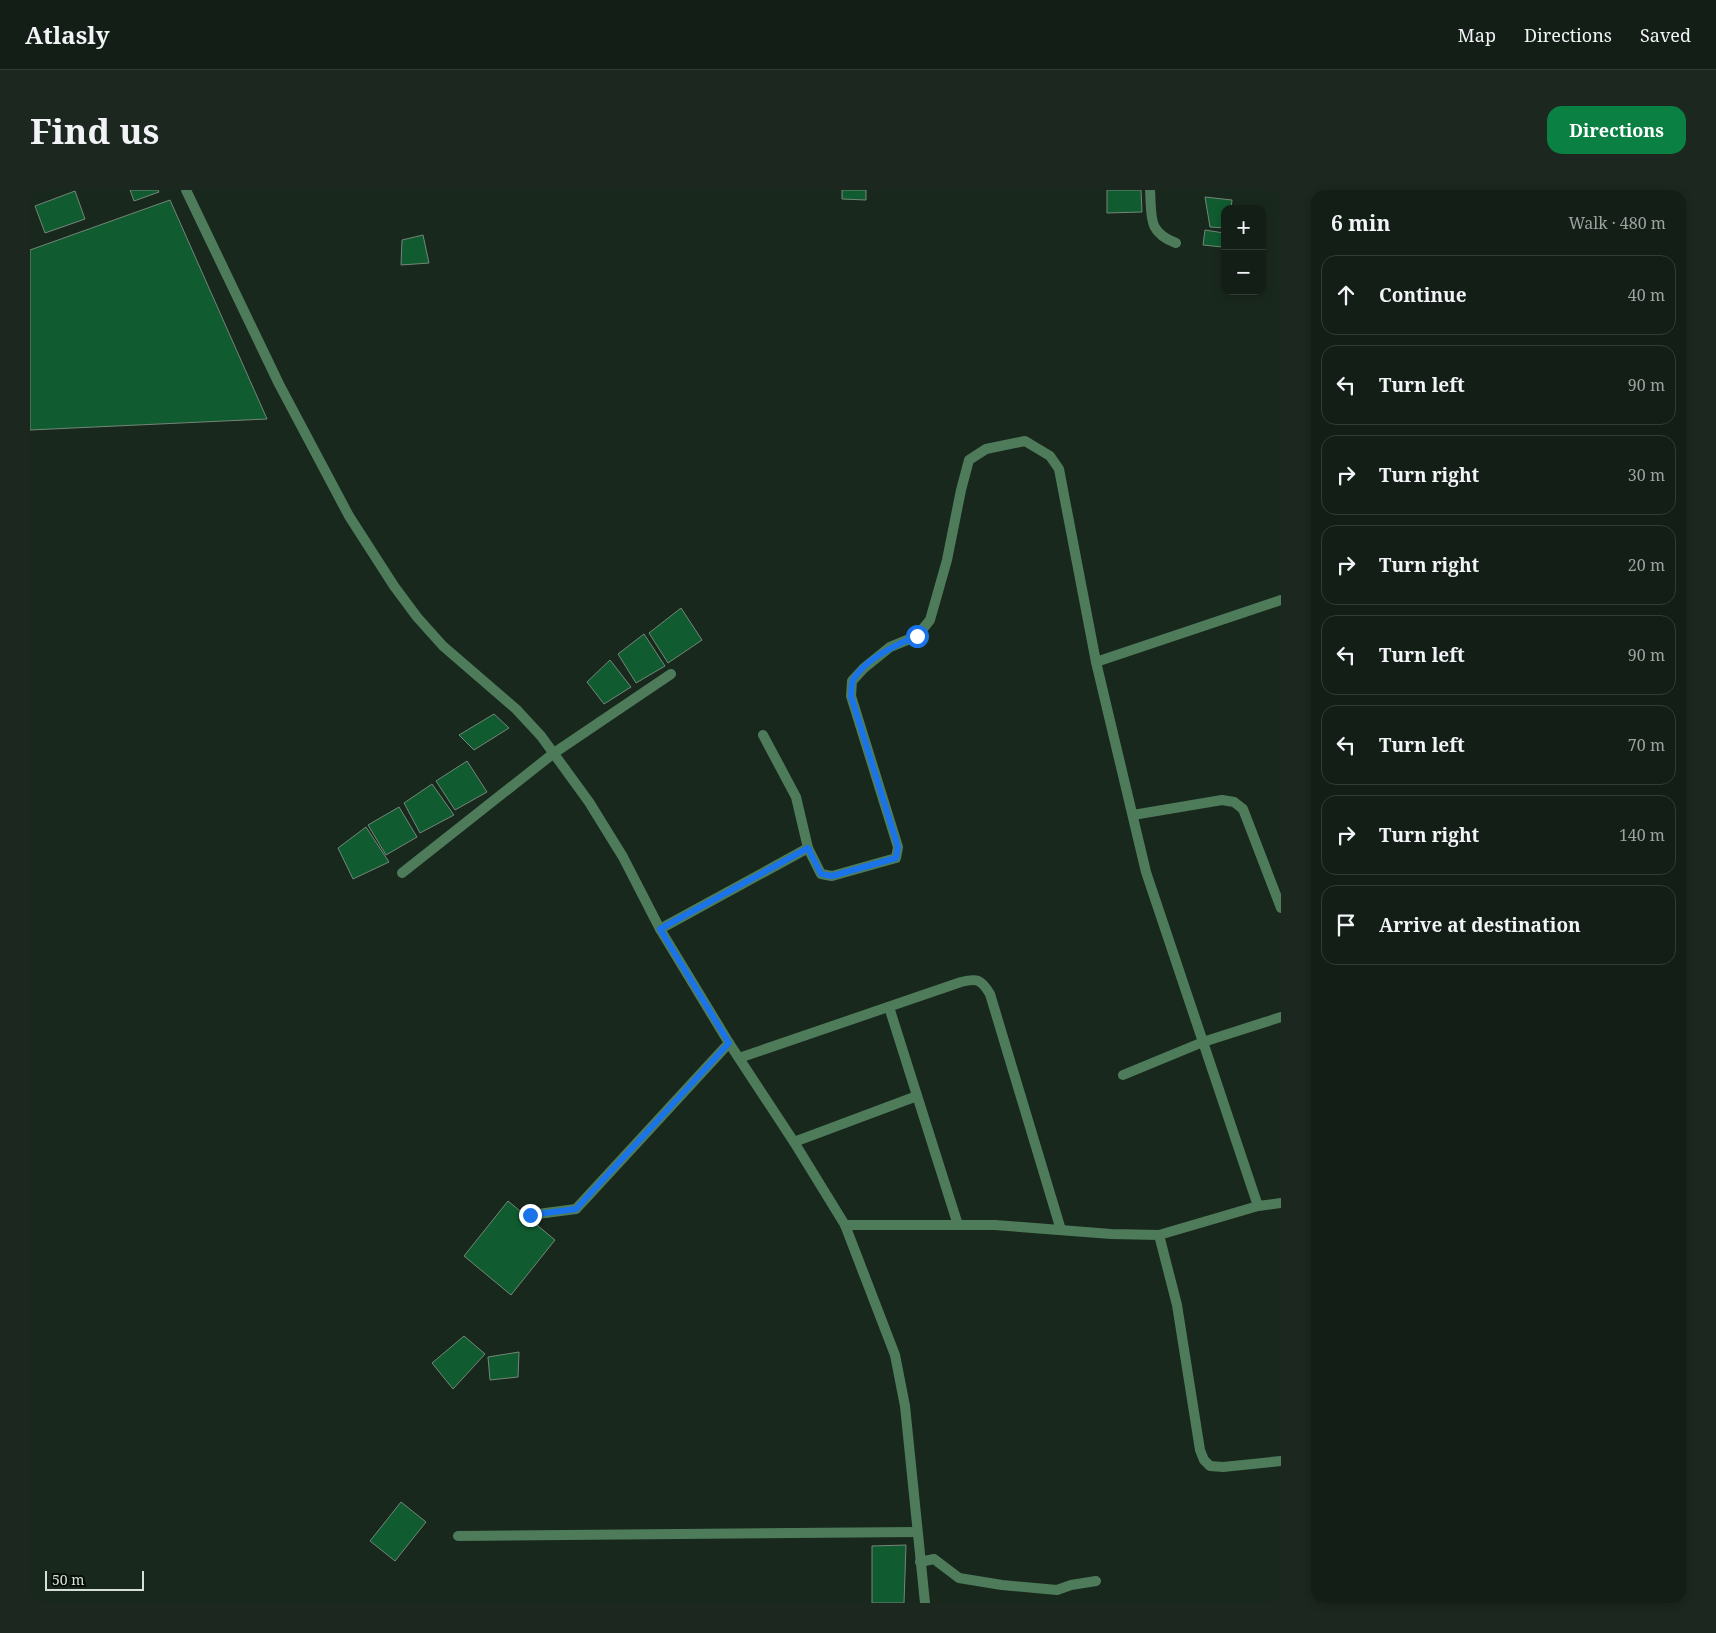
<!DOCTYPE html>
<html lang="en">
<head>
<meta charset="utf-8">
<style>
	body { margin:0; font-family:"Noto Serif",serif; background:#1c271f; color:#f1f3f6 }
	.controls { position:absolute; right:15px; top:15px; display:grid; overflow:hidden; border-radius:10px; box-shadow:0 2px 8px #0003 }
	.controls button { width:45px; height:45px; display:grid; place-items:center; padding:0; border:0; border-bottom:1px solid #323c35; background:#131e16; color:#f1f3f6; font:25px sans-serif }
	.scale { position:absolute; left:15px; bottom:12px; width:99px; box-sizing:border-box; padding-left:5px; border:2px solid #d6e0d8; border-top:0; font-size:14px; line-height:18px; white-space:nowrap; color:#d6e0d8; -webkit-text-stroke:4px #080f0a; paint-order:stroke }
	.stop { position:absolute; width:15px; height:15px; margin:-11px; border:4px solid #1a73e8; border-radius:50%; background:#fff }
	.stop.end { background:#1a73e8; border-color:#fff; box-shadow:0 1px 5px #0008 }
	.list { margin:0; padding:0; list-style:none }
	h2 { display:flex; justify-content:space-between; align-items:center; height:65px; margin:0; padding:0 20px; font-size:21px }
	h2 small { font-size:16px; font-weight:400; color:#9da2a1 }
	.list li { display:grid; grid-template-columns:32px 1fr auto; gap:15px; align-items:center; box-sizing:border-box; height:80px; margin:0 10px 10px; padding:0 10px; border:1px solid #323c35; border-radius:15px }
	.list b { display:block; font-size:19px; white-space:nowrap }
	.list em { font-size:16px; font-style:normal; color:#9da2a1 }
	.icon { flex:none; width:28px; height:28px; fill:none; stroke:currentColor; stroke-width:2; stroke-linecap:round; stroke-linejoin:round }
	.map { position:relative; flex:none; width:1251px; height:1413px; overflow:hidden; border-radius:15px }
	header { display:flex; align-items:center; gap:30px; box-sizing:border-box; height:70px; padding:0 25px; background:#131e16; border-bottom:1px solid #323c35 }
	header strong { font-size:24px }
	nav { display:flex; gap:28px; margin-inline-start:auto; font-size:18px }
	.intro { display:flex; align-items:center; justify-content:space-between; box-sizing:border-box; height:120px; padding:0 30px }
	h1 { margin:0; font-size:35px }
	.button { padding:12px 22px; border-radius:15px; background:#0b8043; color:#fff; font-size:18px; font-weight:700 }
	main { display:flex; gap:30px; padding:0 30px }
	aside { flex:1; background:#131e16; border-radius:15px; box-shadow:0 2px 8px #0003 }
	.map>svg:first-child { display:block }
	.building { fill:#105c30; stroke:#748678 }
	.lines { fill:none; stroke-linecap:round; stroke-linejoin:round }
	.minor { stroke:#4e7c5b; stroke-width:10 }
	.route { stroke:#1a73e8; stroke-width:6 }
</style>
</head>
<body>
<header>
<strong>Atlasly</strong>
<nav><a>Map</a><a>Directions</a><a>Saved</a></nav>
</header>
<div class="intro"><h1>Find us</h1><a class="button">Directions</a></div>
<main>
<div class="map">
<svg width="1251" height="1413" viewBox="0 0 1251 1413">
	<rect width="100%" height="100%" fill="#19281d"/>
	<g class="building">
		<path d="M 100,0 L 128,0 L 129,2 L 104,11 Z"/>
		<path d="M 812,0 L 836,0 L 836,10 L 812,9 Z"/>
		<path d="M 1077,0 L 1111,0 L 1112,22 L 1077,23 Z"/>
		<path d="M 45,1 L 55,29 L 15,43 L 5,16 Z"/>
		<path d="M 1175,7 L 1202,10 L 1201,19 L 1195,19 L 1195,38 L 1180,37 Z"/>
		<path d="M 140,10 L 237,229 L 0,240 L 0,60 Z"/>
		<path d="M 1175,40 L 1194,43 L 1192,57 L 1173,55 Z"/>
		<path d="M 393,45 L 399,73 L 371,75 L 372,50 Z"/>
		<path d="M 651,418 L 672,450 L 638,473 L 619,443 Z"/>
		<path d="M 614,444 L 635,476 L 606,493 L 588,464 Z"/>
		<path d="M 580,470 L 601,497 L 574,514 L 557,492 Z"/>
		<path d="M 464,524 L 479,538 L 444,560 L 429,545 Z"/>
		<path d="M 437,571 L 457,602 L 425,620 L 406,591 Z"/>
		<path d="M 402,594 L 424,625 L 390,643 L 374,613 Z"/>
		<path d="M 369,617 L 387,647 L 356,665 L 338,635 Z"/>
		<path d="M 336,637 L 359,672 L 323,689 L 308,658 Z"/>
		<path d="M 478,1011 L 525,1050 L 481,1105 L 434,1066 Z"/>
		<path d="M 434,1146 L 455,1164 L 423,1199 L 402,1173 Z"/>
		<path d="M 489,1162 L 488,1187 L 460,1190 L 458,1167 Z"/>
		<path d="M 371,1312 L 396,1332 L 365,1371 L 340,1351 Z"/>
		<path d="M 876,1355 L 874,1413 L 842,1413 L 842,1356 Z"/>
	</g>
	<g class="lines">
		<g class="minor">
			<path d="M 156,0 L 249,194 L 319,326 L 364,396 L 387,427 L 413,456 L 486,519 L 511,546 L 559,612 L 593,667 L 630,739 L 699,853 L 764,952 L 815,1035 L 865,1165 L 875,1216 L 895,1413"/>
			<path d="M 1120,0 C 1122,27 1117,42 1146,53"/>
			<path d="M 1066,472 L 1251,410"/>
			<path d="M 1103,625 L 1192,610 L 1204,612 L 1213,619 L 1251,718"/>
			<path d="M 778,658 L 791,684 L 802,686 L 866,668 L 868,657 L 821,506 L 822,491 L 834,478 L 860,457 L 887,446 L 900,430 L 917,370 L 931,300 L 939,270 L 956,259 L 995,251 L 1020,266 L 1029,279 L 1066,472 L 1116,682 L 1228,1016"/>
			<path d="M 372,683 L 524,563 L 641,484"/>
			<path d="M 630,739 L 778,658 L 766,607 L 733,545"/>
			<path d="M 859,817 L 928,1035"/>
			<path d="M 709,868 L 931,792 C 947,788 951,789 960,804 L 1031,1040"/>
			<path d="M 1093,885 L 1173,852 L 1251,827"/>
			<path d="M 764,952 L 887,906"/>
			<path d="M 500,1025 L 546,1019 L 699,853"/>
			<path d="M 815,1035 L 965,1035 L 1081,1044 L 1129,1045 L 1147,1115 L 1170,1260 L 1174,1270 L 1180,1276 L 1193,1277 L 1251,1271"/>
			<path d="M 1129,1045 L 1228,1016 L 1251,1013"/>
			<path d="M 428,1346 L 887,1342"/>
			<path d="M 890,1372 L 904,1369 L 929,1388 L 972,1395 L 1027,1400 L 1041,1395 L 1066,1391"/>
		</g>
	</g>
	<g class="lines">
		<path class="route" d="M 500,1025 L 546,1019 L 699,853 L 630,739 L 778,658 L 791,684 L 802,686 L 866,668 L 868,657 L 821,506 C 822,501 821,495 823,490 C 835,469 865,455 887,446"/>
	</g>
</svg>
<div class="controls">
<button>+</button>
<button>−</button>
</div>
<div class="scale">50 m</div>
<div class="stop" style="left:887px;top:446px"></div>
<div class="stop end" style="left:500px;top:1025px"></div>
</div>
<aside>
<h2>6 min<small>Walk · 480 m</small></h2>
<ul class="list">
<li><svg class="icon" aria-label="ahead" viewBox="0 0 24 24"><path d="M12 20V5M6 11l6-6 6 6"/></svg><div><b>Continue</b></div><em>40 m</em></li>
<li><svg class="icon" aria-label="left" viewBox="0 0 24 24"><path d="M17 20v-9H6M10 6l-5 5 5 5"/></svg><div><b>Turn left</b></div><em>90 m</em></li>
<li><svg class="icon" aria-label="right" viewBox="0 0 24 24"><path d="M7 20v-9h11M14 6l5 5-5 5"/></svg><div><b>Turn right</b></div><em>30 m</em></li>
<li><svg class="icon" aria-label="right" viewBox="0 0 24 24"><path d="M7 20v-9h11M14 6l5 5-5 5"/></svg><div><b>Turn right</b></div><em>20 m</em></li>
<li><svg class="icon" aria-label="left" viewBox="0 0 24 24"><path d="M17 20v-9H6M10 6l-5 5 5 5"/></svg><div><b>Turn left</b></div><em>90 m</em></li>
<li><svg class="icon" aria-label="left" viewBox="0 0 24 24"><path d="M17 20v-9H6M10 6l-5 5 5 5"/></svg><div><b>Turn left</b></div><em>70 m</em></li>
<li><svg class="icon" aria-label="right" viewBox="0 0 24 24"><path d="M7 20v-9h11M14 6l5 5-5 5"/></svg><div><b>Turn right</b></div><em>140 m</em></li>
<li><svg class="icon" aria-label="arrive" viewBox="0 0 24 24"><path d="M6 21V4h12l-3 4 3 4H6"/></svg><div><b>Arrive at destination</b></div></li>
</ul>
</aside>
</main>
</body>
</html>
